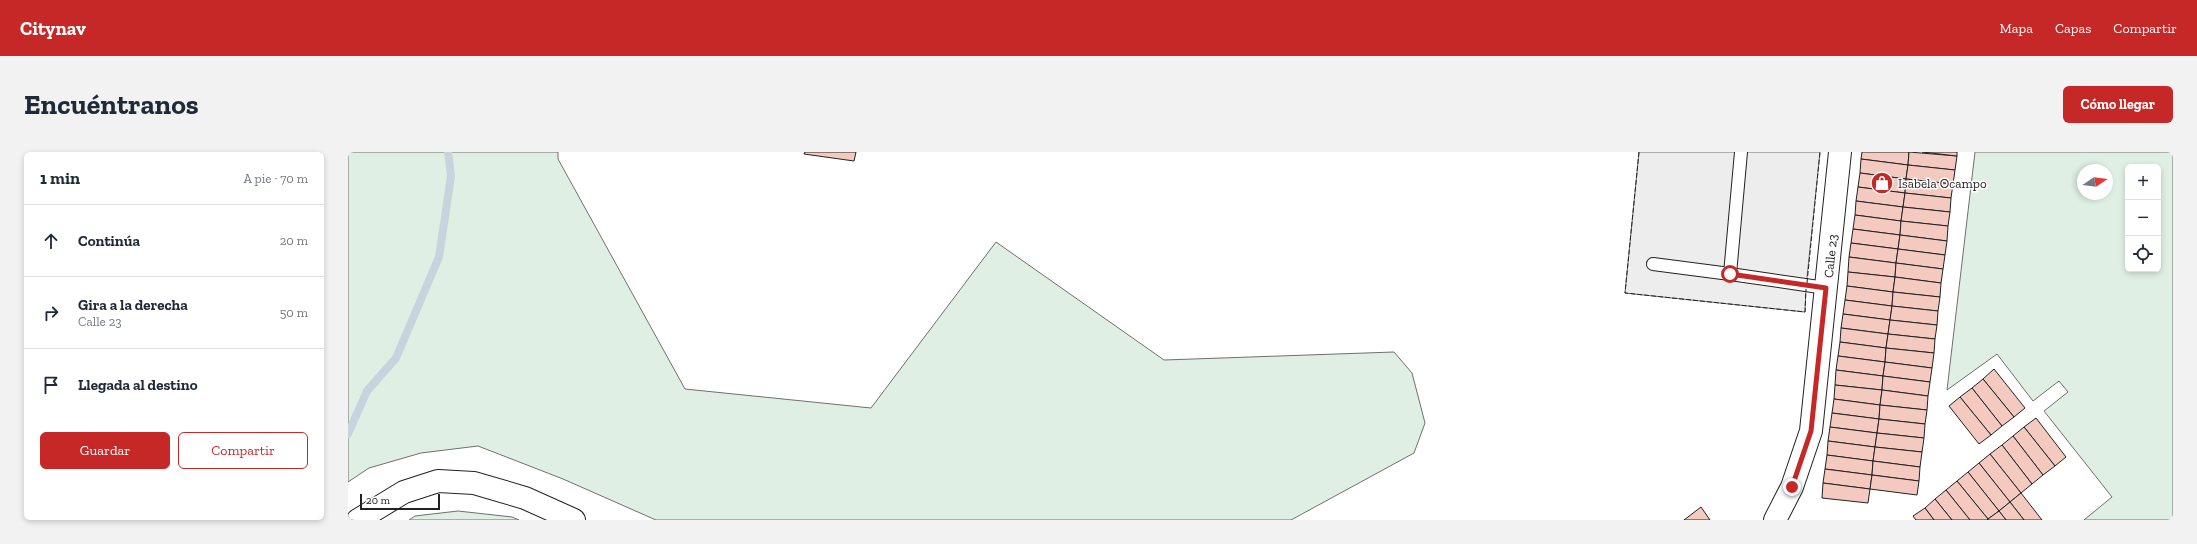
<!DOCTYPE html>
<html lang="es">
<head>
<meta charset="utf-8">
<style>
	body { margin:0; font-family:"Zilla Slab",serif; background:#f2f2f3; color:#1f2937 }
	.controls { position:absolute; right:12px; top:12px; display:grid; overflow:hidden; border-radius:6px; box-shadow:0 2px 6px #0003 }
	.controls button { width:36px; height:36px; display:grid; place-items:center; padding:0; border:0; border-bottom:1px solid #e0e1e3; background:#fff; color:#1f2937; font:20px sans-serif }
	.compass { position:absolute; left:1729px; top:12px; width:36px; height:36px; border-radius:50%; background:#fff; box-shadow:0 2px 6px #0003; rotate:77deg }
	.scale { position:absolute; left:12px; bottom:10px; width:80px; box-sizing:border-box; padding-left:4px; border:2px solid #222; border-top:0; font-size:11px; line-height:14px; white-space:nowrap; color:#222; -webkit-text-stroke:3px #fff; paint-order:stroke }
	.stop { position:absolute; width:12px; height:12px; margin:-9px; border:3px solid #c62828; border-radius:50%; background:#fff }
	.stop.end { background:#c62828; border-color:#fff; box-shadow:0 1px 4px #0008 }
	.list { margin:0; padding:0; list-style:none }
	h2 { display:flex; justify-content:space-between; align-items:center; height:52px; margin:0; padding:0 16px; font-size:17px }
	h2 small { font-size:13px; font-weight:400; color:#747a83 }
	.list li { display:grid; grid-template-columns:26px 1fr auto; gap:12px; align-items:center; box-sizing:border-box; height:72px; padding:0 16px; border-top:1px solid #e0e1e3 }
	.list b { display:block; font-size:15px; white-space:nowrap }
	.list p { margin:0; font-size:13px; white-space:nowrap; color:#747a83 }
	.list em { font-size:13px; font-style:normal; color:#747a83 }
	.actions { display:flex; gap:8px; padding:12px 16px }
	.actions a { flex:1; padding:9px 0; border:1px solid #c62828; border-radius:6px; text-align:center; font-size:14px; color:#c62828 }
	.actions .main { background:#c62828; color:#fff }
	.icon { flex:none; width:22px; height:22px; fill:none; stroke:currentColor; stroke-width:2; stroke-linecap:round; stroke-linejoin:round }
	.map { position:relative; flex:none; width:1825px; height:368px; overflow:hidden; border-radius:6px }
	header { display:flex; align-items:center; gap:24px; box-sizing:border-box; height:56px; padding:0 20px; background:#c62828; color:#fff }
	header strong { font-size:19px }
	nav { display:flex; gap:22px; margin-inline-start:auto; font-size:14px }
	.intro { display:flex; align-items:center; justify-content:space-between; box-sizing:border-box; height:96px; padding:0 24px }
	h1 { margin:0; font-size:28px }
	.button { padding:10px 18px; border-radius:6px; background:#c62828; color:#fff; font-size:14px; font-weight:700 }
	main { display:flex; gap:24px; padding:0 24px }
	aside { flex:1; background:#fff; border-radius:6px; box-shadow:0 2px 6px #0003 }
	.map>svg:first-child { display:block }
	.green { fill:#e0efe3; stroke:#6f6f6f; fill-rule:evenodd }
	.parking { fill:#ededed; stroke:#6f6f6f }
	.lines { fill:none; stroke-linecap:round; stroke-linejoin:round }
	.stream { stroke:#c7d3dd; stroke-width:8 }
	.building { fill:#f3c9c0; stroke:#222 }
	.service-casing { stroke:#222; stroke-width:14 }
	.minor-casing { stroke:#222; stroke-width:24 }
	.tertiary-casing { stroke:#222; stroke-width:24 }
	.service { stroke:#fff; stroke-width:12 }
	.minor { stroke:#fff; stroke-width:22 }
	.tertiary { stroke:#fff; stroke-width:22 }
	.fence { stroke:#222; stroke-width:1; stroke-dasharray:5 2; stroke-linecap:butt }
	.route { stroke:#c62828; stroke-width:5 }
	.labels { text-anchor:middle; stroke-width:3; stroke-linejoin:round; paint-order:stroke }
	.poi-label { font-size:13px; fill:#222; stroke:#fff; text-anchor:start }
	.street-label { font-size:13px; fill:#222; stroke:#fff }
</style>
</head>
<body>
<header>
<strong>Citynav</strong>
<nav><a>Mapa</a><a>Capas</a><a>Compartir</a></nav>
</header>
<div class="intro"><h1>Encuéntranos</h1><a class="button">Cómo llegar</a></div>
<main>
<aside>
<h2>1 min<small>A pie · 70 m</small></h2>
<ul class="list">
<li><svg class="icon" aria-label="ahead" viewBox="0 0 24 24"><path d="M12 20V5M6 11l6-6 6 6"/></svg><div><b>Continúa</b></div><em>20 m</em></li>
<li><svg class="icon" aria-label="right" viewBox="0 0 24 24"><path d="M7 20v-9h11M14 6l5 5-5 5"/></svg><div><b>Gira a la derecha</b><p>Calle 23</p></div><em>50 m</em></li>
<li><svg class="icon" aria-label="arrive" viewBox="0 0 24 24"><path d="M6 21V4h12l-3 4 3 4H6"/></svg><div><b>Llegada al destino</b></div></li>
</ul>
<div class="actions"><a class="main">Guardar</a><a>Compartir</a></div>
</aside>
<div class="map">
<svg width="1825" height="368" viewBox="0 0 1825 368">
	<rect width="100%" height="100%" fill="#fff"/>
	<g class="green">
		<path d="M 0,0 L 210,0 L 210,7 L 337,237 L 523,256 L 648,90 L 816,208 L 1046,200 L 1064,221 L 1077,271 L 1066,301 L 943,368 L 308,368 L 215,327 L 130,294 L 73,301 L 21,316 L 0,330 Z"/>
		<path d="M 1627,0 L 1825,0 L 1825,368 L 1736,368 L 1764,345 L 1696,259 L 1720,240 L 1711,229 L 1685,249 L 1649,202 L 1599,238 ZM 1780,15 L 1810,15 L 1810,117 L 1780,117 ZM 1735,18 L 1759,18 L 1759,42 L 1735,42 Z"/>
		<path d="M 110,359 L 164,365 L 171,368 L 61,368 L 67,364 Z"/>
	</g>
	<path class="parking" d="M 1291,0 L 1472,0 L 1458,135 L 1457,160 L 1277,141 Z"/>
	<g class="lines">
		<path class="stream" d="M 0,282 L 19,239 L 48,206 L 91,105 L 103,24 L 100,0"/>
	</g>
	<g class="building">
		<path d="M 457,0 L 508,0 L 506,9 L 456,2 Z"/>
		<path d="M 1514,0 L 1561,0 L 1560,13 L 1513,7 Z"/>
		<path d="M 1561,0 L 1609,4 L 1607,18 L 1560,13 Z"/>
		<path d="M 1574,0 L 1609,0 L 1609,4 Z"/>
		<path d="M 1513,7 L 1560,13 L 1558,27 L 1512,21 Z"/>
		<path d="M 1560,13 L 1607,18 L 1605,32 L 1558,27 Z"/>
		<path d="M 1512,21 L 1558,27 L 1557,41 L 1510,35 Z"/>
		<path d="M 1558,27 L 1605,32 L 1603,46 L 1557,41 Z"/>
		<path d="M 1510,35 L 1557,41 L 1555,55 L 1508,49 Z"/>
		<path d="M 1557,41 L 1603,46 L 1602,60 L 1555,55 Z"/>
		<path d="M 1508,49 L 1555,55 L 1553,69 L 1507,63 Z"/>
		<path d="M 1555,55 L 1602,60 L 1600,74 L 1553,69 Z"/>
		<path d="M 1507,63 L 1553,69 L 1552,83 L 1505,77 Z"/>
		<path d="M 1553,69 L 1600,74 L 1599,89 L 1552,83 Z"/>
		<path d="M 1505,77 L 1552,83 L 1550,97 L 1503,91 Z"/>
		<path d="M 1552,83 L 1599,89 L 1597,103 L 1550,97 Z"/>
		<path d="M 1503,91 L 1550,97 L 1548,111 L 1501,105 Z"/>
		<path d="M 1550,97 L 1597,103 L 1595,117 L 1548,111 Z"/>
		<path d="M 1501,105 L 1548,111 L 1547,125 L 1500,120 Z"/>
		<path d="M 1548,111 L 1595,117 L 1593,131 L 1547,125 Z"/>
		<path d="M 1500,120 L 1547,125 L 1545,140 L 1499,134 Z"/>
		<path d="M 1547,125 L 1593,131 L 1592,145 L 1545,140 Z"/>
		<path d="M 1499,134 L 1545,140 L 1544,154 L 1497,148 Z"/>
		<path d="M 1545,140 L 1592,145 L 1590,159 L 1544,154 Z"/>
		<path d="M 1497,148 L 1544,154 L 1542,168 L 1495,162 Z"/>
		<path d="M 1544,154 L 1590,159 L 1589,173 L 1542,168 Z"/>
		<path d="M 1495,162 L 1542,168 L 1540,182 L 1493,176 Z"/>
		<path d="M 1542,168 L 1589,173 L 1587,187 L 1540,182 Z"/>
		<path d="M 1493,176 L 1540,182 L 1538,196 L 1492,190 Z"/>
		<path d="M 1540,182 L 1587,187 L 1586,201 L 1538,196 Z"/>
		<path d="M 1492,190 L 1538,196 L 1537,210 L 1490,204 Z"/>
		<path d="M 1538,196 L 1586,201 L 1584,216 L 1537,210 Z"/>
		<path d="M 1490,204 L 1537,210 L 1535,224 L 1488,218 Z"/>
		<path d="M 1537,210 L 1584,216 L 1582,230 L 1535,224 Z"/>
		<path d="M 1646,217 L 1677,256 L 1666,265 L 1635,227 Z"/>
		<path d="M 1488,218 L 1535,224 L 1534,238 L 1487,233 Z"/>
		<path d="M 1535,224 L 1582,230 L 1580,244 L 1534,238 Z"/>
		<path d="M 1635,227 L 1666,265 L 1654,274 L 1624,236 Z"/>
		<path d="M 1487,233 L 1534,238 L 1532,253 L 1486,247 Z"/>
		<path d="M 1624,236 L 1654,274 L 1643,283 L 1612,245 Z"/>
		<path d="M 1534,238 L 1580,244 L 1579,258 L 1532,253 Z"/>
		<path d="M 1612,245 L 1643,283 L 1631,292 L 1601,254 Z"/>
		<path d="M 1486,247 L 1532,253 L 1531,267 L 1484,261 Z"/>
		<path d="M 1532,253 L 1579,258 L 1577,272 L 1531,267 Z"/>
		<path d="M 1484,261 L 1531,267 L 1529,281 L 1482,275 Z"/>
		<path d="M 1688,266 L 1718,305 L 1707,314 L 1676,275 Z"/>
		<path d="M 1531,267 L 1577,272 L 1576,286 L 1529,281 Z"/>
		<path d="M 1482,275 L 1529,281 L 1527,295 L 1480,289 Z"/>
		<path d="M 1676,275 L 1707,314 L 1695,323 L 1665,284 Z"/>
		<path d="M 1529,281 L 1576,286 L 1574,300 L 1527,295 Z"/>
		<path d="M 1665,284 L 1695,323 L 1684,332 L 1654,293 Z"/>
		<path d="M 1480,289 L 1527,295 L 1525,309 L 1479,303 Z"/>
		<path d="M 1654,293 L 1684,332 L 1673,341 L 1642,302 Z"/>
		<path d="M 1527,295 L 1574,300 L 1572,315 L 1525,309 Z"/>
		<path d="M 1642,302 L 1673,341 L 1662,350 L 1631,311 Z"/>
		<path d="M 1479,303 L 1525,309 L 1524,323 L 1477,317 Z"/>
		<path d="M 1525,309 L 1572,315 L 1571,329 L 1524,323 Z"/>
		<path d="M 1631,311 L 1662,350 L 1651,359 L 1620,320 Z"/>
		<path d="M 1477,317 L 1524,323 L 1522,337 L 1475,331 Z"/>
		<path d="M 1620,320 L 1651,359 L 1640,367 L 1609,329 Z"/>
		<path d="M 1524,323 L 1571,329 L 1569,343 L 1522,337 Z"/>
		<path d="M 1609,329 L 1640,367 L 1639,368 L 1622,368 L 1598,338 Z"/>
		<path d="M 1475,331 L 1522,337 L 1520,351 L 1474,346 Z"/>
		<path d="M 1598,338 L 1622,368 L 1604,368 L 1587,347 Z"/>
		<path d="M 1673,341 L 1694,368 L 1676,368 L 1662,350 Z"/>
		<path d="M 1587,347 L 1604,368 L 1586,368 L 1577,356 Z"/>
		<path d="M 1662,350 L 1676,368 L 1658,368 L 1651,359 Z"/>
		<path d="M 1353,355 L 1362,368 L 1336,368 Z"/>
		<path d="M 1577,356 L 1586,368 L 1568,368 L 1565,364 Z"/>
		<path d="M 1651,359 L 1658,368 L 1640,368 L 1640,367 Z"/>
	</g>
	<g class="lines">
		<g class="service-casing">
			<g id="service">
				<path d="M 1393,0 L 1382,122 L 1478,136"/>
				<path d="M 1305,112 L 1382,122"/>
			</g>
		</g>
		<g class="minor-casing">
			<path id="minor" d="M 1427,368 L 1444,335 L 1463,279 L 1492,0"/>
		</g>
		<g class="tertiary-casing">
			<path id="tertiary" d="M 10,368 L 56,340 L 90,329 L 126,331 L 177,346 L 226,368"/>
		</g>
		<use href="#service" class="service"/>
		<use href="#minor" class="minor"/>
		<use href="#tertiary" class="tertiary"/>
		<g class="fence">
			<path d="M 1291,0 L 1277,141 L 1457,160 L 1458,137"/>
			<path d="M 1459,131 L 1472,0"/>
		</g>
	</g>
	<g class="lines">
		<path class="route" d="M 1382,122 L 1478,136 L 1463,279 L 1444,335"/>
	</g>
	<defs>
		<g id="shop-disc" transform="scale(1.15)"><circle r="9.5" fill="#c62828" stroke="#fff"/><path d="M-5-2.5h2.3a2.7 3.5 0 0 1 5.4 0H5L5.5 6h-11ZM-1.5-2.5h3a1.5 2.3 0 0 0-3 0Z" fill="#fff"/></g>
	</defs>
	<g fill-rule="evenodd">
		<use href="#shop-disc" x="1534" y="31"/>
	</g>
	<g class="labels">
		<g class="poi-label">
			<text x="1550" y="36">Isabela Ocampo</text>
		</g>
		<g class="street-label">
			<text transform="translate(1482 104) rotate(-84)" y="5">Calle 23</text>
		</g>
	</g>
</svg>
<div class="controls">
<button>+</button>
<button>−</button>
<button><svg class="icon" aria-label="locate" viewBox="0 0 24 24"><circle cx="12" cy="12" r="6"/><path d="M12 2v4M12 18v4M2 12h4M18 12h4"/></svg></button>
</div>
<svg class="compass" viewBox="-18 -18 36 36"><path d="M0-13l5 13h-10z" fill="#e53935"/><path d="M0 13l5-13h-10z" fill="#747a83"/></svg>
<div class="scale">20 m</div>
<div class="stop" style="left:1382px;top:122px"></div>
<div class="stop end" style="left:1444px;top:335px"></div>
</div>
</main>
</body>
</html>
